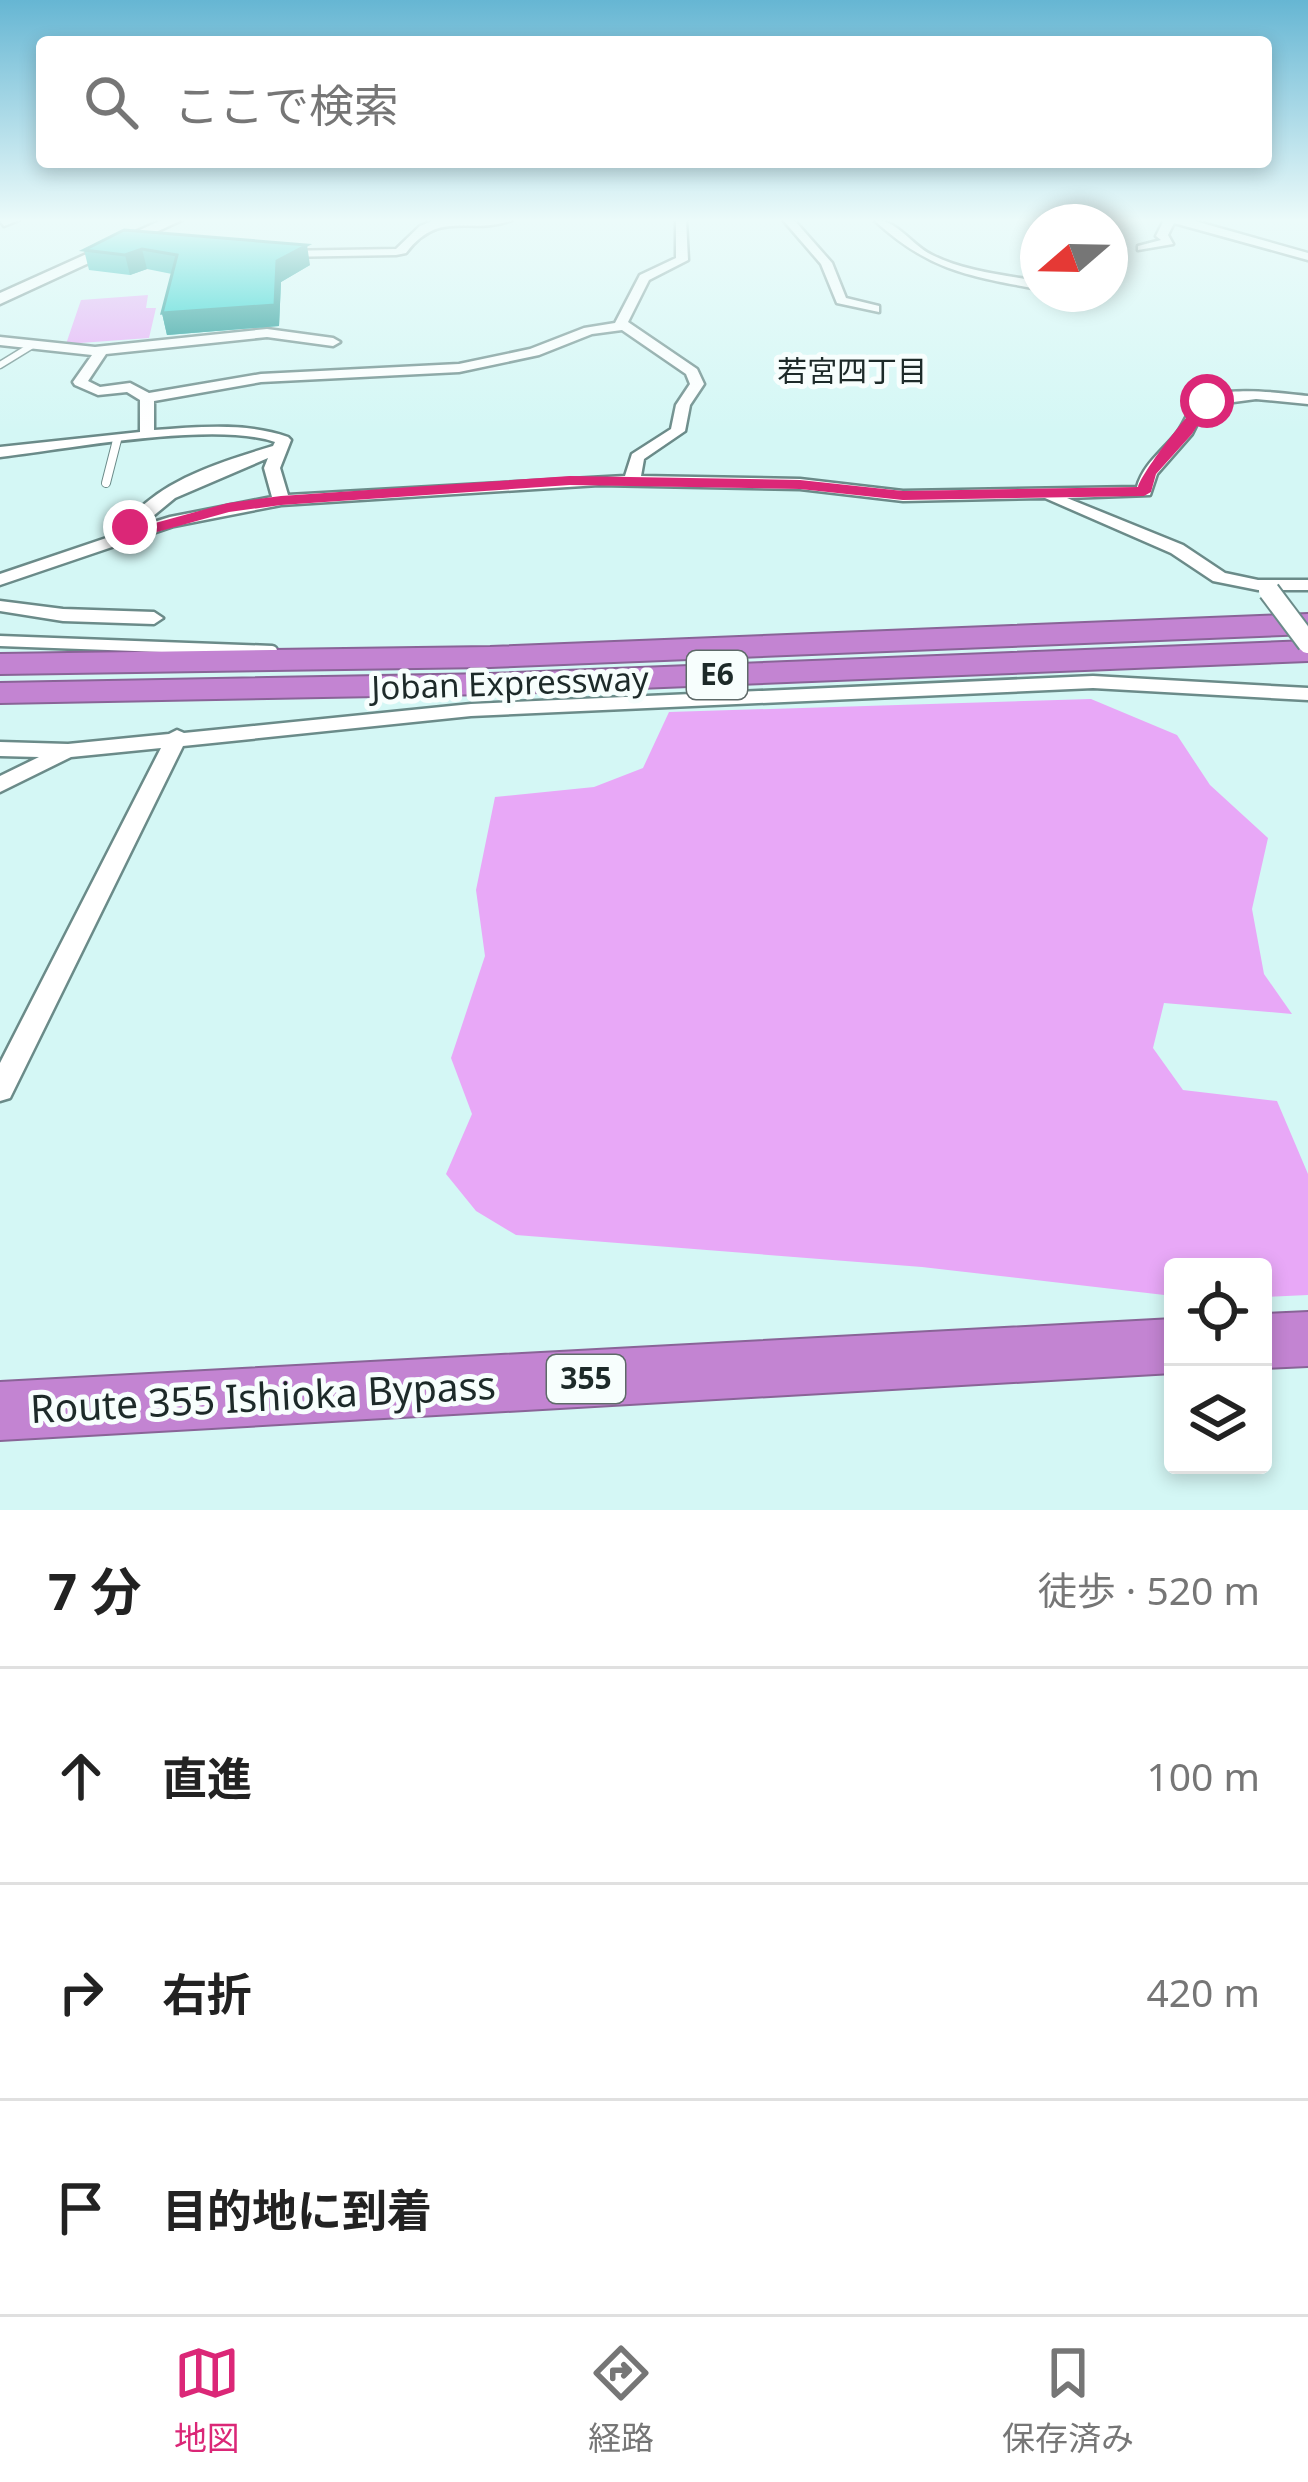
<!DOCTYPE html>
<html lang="ja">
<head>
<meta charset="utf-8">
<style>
	body { margin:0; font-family:"Noto Sans","Noto Sans JP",sans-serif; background:#f6f6f6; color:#222 }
	.controls { position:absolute; right:36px; bottom:36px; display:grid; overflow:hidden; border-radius:12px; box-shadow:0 6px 18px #0003 }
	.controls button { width:108px; height:108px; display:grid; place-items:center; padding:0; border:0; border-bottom:3px solid #e0e0e0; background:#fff; color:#222; font:60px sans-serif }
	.compass { position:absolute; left:1020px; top:204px; width:108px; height:108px; border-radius:50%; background:#fff; box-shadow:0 6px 18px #0003; rotate:250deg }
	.stop { position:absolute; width:36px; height:36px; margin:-27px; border:9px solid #db2777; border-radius:50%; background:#fff }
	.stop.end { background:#db2777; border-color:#fff; box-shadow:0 3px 12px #0008 }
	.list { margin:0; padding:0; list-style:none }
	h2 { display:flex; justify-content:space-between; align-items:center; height:156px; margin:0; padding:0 48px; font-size:51px }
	h2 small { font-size:39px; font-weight:400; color:#767676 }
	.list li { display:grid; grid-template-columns:78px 1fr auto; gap:36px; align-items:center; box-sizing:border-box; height:216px; padding:0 48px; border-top:3px solid #e0e0e0 }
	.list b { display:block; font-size:45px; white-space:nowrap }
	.list em { font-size:39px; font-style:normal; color:#767676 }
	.icon { flex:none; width:66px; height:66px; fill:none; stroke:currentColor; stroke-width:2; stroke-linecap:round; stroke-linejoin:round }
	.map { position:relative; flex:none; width:1308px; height:1510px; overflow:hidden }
	.search { position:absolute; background:#fff; box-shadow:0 6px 18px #0003; left:36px; right:36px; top:36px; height:132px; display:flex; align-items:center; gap:30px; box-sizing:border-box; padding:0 42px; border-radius:12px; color:#767676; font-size:45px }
	.sheet { height:804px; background:#fff }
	nav { display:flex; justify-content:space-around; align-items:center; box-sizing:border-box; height:168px; border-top:3px solid #e0e0e0; background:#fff; font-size:33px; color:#767676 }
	nav a { display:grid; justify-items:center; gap:6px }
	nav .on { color:#db2777 }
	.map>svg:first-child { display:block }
	.green { fill:#e8a8f7 }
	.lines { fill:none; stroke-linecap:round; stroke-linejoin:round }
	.lane-far2-casing { stroke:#6b8b89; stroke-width:9 }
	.lane-far1-casing { stroke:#6b8b89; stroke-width:10 }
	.lane-casing { stroke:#6b8b89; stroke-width:15 }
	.street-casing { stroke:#6b8b89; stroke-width:5 }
	.secondary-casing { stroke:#6b8b89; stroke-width:5 }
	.highway-casing { stroke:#896497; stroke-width:4 }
	.lane-far2 { stroke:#fff; stroke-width:6 }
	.lane-far1 { stroke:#fff; stroke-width:8 }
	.lane { stroke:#fff; stroke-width:10 }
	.street { fill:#fff; fill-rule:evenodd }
	.secondary { fill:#fff; fill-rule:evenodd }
	.highway { fill:#c384d2; fill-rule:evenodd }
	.street-bridge-casing { stroke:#6b8b89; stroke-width:24; stroke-linecap:butt }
	.street-bridge { stroke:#fff; stroke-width:20 }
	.wall { fill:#0fafab }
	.shaded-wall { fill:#0c8f8b }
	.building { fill:#11ccc7; stroke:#0c8f8b; stroke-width:3 }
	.route { fill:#db2777 }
	.labels { text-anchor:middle; stroke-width:10; stroke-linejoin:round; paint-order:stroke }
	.far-neighbourhood-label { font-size:30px; fill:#1d2a29; stroke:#f7fefd }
	.shield { fill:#f7fefd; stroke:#5e6a69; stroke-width:3 }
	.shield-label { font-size:30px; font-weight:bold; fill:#1d2a29 }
	.street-label { font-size:33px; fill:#1d2a29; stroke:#f7fefd }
	.near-street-label { font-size:39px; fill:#1d2a29; stroke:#f7fefd }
</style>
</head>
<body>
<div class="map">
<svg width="1308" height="1510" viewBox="0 0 1308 1510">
	<rect width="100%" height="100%" fill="#d4f7f5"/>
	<g class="green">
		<path d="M 148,295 L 146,308 L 156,308 L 149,338 L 66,344 L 81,300 Z"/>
		<path d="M 1091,699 L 1177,735 L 1210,785 L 1268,838 L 1252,909 L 1264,974 L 1292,1014 L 1164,1003 L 1153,1048 L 1183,1090 L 1277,1101 L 1308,1174 L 1308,1295 L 1263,1297 L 1263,1267 L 1173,1267 L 1173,1296 L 922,1267 L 516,1235 L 476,1211 L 446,1174 L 472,1114 L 451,1058 L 485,956 L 476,890 L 495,797 L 594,787 L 643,768 L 669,712 Z"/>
	</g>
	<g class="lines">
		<g class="lane-far2-casing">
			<path id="lane-far2" d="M 0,365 L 31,346"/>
		</g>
		<g class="lane-far1-casing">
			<path id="lane-far1" d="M 106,483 L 117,440"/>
		</g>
		<g class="lane-casing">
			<path id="lane" d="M 0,641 L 272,651"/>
		</g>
		<g class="street-casing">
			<g id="street">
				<path d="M 512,220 C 470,236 440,208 406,253 L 396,255 L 281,257 L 275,254 L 281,251 L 396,249 L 420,226 L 435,220 Z"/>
				<path d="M 676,220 L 686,220 L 688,260 L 649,280 L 628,322 L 697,369 L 704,384 L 690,405 L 685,431 L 644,459 L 641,476 L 800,479 L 903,491 L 1137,487 C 1143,465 1161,452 1176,434 C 1184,425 1187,411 1196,403 C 1217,384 1281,393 1308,396 L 1308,404 L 1256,399 L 1211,405 L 1204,410 L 1192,434 L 1157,474 L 1150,495 L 1067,498 L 1183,545 L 1225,573 L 1258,580 L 1308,580 L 1308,590 L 1258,590 L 1213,581 L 1171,553 L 1045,498 L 903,501 L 800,489 L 599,485 L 281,505 L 174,526 L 0,585 L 0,574 L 121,533 C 148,483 221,462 273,446 L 275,442 C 214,421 68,449 0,457 L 0,447 L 140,432 L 140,400 L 127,392 L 98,395 L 75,385 L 73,382 L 92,355 L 0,345 L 0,337 L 95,347 L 267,329 L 333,338 L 340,342 L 333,346 L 267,337 L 106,354 L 88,381 L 100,387 L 130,383 L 149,393 L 261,374 L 459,364 L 530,349 L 584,328 L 615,323 L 640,275 L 676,258 ZM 622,330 L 686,374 L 690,384 L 676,405 L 671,429 L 632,454 L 625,476 L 288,495 L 280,468 L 291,440 L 288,437 C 245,422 199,427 154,430 L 154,401 L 261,382 L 459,372 L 539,355 L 592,334 ZM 268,458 L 264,468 L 272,497 L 170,517 L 141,526 L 175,498 Z"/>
				<path d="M 783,220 L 794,220 L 832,263 L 846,298 L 879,306 L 879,312 L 837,303 L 821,264 Z"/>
				<path d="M 874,220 C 898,220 911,245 932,255 C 964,271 1003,275 1038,281 L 1038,289 C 968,276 928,270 874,220 Z"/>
				<path d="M 1164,220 L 1191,220 L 1308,253 L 1308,260 L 1174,223 L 1168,235 L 1173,244 L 1138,250 L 1138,246 L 1161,240 L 1156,236 Z"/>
				<path d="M 0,601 L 63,609 L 154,612 L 163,618 L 154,624 L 63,621 L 0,611 Z"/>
				<path d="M 1093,676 L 1308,688 L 1308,700 L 1093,688 L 471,716 L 183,746 L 10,1098 L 0,1101 L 0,1063 L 161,748 L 71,757 L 0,792 L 0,776 L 39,757 L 0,756 L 0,742 L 68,744 L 169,734 L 177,730 L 184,733 L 471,704 Z"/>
			</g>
		</g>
		<g class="secondary-casing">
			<g id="secondary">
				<path d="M 0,220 L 19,220 L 4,226 Z"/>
				<path d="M 162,220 L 182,220 L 0,304 L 0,293 Z"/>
			</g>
		</g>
		<g class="highway-casing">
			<g id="highway">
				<path d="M 1308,614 L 1308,634 L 490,667 L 0,674 L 0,654 L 490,647 Z"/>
				<path d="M 1308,641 L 1308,661 L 490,694 L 0,703 L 0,683 L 490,674 Z"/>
				<path d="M 1308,1312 L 1308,1366 L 1263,1368 L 1263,1314 Z"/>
				<path d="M 1173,1319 L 1173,1373 L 0,1440 L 0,1382 Z"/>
			</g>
		</g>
		<use href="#lane-far2" class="lane-far2"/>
		<use href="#lane-far1" class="lane-far1"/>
		<use href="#lane" class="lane"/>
		<use href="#street" class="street"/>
		<use href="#secondary" class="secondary"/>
		<use href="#highway" class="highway"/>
		<g class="street-bridge-casing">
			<path id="street-bridge" d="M 1269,591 L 1308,643"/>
		</g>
		<use href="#street-bridge" class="street-bridge"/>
	</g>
	<path class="wall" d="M 124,230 L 310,265 L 281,282 L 279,326 L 167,335 L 162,313 L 172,274 L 147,269 L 130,275 L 89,270 L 84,250 Z"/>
	<g class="shaded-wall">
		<path d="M 307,245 L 310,265 L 281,282 L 279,326 L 167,335 L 162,313 L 277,261 Z"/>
		<path d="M 142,249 L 147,269 L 130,275 L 125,255 Z"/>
	</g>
	<path class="building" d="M 124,230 L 307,245 L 277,261 L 275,305 L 162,313 L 177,255 L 142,249 L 125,255 L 84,250 Z"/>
	<linearGradient id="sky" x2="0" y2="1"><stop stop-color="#66b6d3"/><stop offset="0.51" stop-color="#ecfbfa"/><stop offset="1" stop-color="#ecfbfa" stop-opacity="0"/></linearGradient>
	<rect width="1308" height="432" fill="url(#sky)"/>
	<path class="route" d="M 1207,397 L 1213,401 L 1192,434 L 1156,474 L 1151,492 L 1144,496 L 903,500 L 800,489 L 570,485 L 281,505 L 229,512 L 128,540 L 120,535 L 124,524 L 130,522 L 137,528 L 228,503 L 281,496 L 570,476 L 800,480 L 903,491 L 1138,487 C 1142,472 1194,404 1207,397 Z"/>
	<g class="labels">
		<g class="far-neighbourhood-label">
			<text x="852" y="382">若宮四丁目</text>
		</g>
		<g class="shield">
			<rect x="687" y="651" width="60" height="48" rx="9"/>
			<rect x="547" y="1355" width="78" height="48" rx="9"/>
		</g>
		<g class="shield-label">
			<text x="717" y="685">E6</text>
			<text x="586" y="1389">355</text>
		</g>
		<g class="street-label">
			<text transform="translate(510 683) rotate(-2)" y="12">Joban Expressway</text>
		</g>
		<g class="near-street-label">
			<text transform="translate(263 1397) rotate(-3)" y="14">Route 355 Ishioka Bypass</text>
		</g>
	</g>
</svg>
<div class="controls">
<button><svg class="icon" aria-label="locate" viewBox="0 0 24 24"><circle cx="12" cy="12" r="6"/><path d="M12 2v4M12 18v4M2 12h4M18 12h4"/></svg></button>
<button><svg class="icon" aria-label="layers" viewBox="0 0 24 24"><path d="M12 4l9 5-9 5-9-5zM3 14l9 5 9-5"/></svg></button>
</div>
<svg class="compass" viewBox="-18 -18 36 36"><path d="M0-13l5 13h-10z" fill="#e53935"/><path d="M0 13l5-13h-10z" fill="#767676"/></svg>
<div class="stop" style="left:1207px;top:401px"></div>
<div class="stop end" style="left:130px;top:527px"></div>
<div class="search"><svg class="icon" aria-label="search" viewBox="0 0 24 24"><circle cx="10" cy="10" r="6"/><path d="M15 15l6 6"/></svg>ここで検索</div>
</div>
<section class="sheet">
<h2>7 分<small>徒歩 · 520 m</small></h2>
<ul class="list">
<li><svg class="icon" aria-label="ahead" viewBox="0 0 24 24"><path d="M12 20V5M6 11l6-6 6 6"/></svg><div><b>直進</b></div><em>100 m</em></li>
<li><svg class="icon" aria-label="right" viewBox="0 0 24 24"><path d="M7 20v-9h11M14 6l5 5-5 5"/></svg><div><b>右折</b></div><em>420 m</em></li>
<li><svg class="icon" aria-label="arrive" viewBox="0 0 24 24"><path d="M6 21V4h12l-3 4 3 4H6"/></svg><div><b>目的地に到着</b></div></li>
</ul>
</section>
<nav>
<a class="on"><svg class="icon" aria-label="map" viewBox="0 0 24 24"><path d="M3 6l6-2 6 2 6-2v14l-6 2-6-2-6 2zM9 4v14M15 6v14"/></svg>地図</a>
<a><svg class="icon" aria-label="directions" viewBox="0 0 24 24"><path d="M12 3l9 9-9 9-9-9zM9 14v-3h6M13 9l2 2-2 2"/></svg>経路</a>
<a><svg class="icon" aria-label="saved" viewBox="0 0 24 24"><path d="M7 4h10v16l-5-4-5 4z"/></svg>保存済み</a>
</nav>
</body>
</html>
